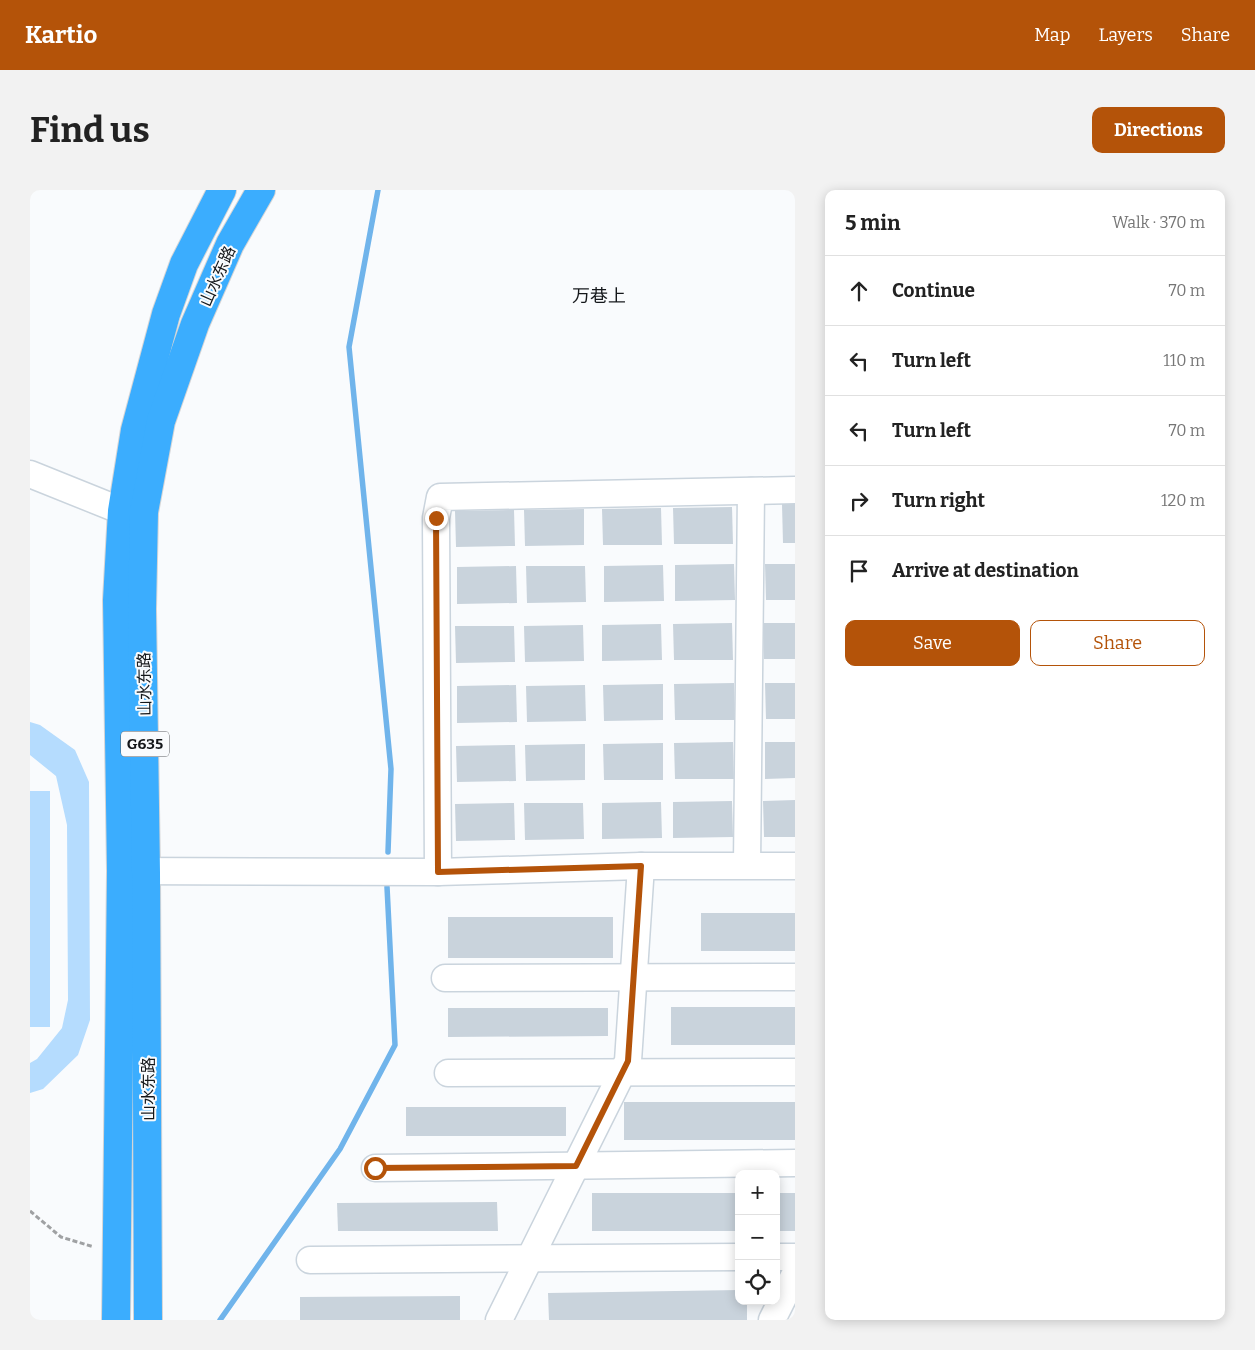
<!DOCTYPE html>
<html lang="en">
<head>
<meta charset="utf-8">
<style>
	body { margin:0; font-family:Bitter,"Noto Sans SC",serif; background:#f2f2f2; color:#222 }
	.controls { position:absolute; right:15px; bottom:15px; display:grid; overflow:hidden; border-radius:10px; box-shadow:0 2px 12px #0003 }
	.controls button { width:45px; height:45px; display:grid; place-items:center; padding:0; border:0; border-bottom:1px solid #e0e0e0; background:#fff; color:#222; font:25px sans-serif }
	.stop { position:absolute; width:15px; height:15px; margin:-11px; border:4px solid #b45309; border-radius:50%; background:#fff }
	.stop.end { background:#b45309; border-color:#fff; box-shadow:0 1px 5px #0008 }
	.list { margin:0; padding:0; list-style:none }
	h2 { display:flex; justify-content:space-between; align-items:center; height:65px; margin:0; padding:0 20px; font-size:21px }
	h2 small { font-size:16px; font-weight:400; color:#767676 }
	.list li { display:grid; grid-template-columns:32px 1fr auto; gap:15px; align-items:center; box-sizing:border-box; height:70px; padding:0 20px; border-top:1px solid #e0e0e0 }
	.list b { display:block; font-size:19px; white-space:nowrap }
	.list em { font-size:16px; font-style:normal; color:#767676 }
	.actions { display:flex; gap:10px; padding:15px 20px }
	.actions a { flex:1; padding:11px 0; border:1px solid #b45309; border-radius:10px; text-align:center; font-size:18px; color:#b45309 }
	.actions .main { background:#b45309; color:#fff }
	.icon { flex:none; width:28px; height:28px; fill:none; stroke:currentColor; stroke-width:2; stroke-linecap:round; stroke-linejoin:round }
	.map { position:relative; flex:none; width:765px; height:1130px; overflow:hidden; border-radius:10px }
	header { display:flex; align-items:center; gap:30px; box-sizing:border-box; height:70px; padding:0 25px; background:#b45309; color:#fff }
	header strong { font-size:24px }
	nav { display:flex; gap:28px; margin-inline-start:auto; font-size:18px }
	.intro { display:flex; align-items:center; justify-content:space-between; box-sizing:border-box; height:120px; padding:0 30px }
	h1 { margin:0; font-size:35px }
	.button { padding:12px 22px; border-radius:10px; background:#b45309; color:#fff; font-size:18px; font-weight:700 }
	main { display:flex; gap:30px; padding:0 30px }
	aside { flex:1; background:#fff; border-radius:10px; box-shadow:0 2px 12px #0003 }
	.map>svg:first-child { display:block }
	.green { fill:#b5dcfe }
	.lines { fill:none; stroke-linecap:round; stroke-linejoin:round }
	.stream { stroke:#70b4eb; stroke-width:5.5 }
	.building { fill:#c9d3dc }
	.minor-casing { stroke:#cad4dd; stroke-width:29 }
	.highway-casing { stroke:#d5d5d6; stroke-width:30 }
	.path { stroke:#9fa1a3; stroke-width:3; stroke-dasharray:5 2.5; stroke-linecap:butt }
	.minor { stroke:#fff; stroke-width:26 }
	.highway { stroke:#3badfe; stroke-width:28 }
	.route { stroke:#b45309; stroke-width:6 }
	.labels { text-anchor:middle; stroke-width:4; stroke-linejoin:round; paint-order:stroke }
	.shield { fill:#f9fbfd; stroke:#595b5e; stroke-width:1 }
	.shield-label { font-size:15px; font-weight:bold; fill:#14171a }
	.street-label { font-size:16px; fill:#14171a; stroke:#f9fbfd }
	.neighbourhood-label { font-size:18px; fill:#14171a; stroke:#f9fbfd }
</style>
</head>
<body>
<header>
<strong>Kartio</strong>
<nav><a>Map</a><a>Layers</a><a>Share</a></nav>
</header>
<div class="intro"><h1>Find us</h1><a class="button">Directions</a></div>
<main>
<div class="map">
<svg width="765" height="1130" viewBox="0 0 765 1130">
	<rect width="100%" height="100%" fill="#f9fbfd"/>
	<g class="green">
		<path d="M 0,532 L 10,535 L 45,560 L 59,592 L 60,830 L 48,865 L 13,899 L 0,903 L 0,873 L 7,869 L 32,838 L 38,810 L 37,635 L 26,586 L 0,565 Z"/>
		<rect x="0" y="601" width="20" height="236"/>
	</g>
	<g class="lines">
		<g class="stream">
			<path d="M 348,0 L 319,157 L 361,579 L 358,662"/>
			<path d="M 190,1130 L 310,959 L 365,855 L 357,697"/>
		</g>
	</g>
	<g class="building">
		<path d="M 752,314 L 765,314 L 765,353 L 753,353 Z"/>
		<path d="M 702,317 L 703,354 L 644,354 L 643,318 Z"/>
		<path d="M 631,318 L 632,355 L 573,355 L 572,319 Z"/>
		<path d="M 554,319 L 554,355 L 495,356 L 494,320 Z"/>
		<path d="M 484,320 L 485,356 L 426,357 L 425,321 Z"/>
		<path d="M 704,374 L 705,410 L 645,411 L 645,375 Z"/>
		<path d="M 735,374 L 765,374 L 765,410 L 736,410 Z"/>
		<path d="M 633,375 L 634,411 L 574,412 L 574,376 Z"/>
		<path d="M 486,376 L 487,413 L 427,414 L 427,377 Z"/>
		<path d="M 496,376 L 555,376 L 556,412 L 497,413 Z"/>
		<path d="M 702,433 L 703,470 L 644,470 L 643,434 Z"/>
		<path d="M 733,433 L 765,433 L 765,469 L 734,469 Z"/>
		<path d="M 631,434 L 632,470 L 572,471 L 572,435 Z"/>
		<path d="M 553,435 L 554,471 L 495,472 L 494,436 Z"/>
		<path d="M 425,436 L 484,436 L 485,472 L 426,473 Z"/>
		<path d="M 704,493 L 705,530 L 645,530 L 644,494 Z"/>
		<path d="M 735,493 L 765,493 L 765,529 L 736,529 Z"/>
		<path d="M 633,494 L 633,530 L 574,531 L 573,495 Z"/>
		<path d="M 486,495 L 487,532 L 427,533 L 427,496 Z"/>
		<path d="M 555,495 L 556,531 L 497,532 L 496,496 Z"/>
		<path d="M 703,552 L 704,589 L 645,589 L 644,553 Z"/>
		<path d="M 735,552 L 765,552 L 765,588 L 735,589 Z"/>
		<path d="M 633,553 L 633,590 L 574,590 L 573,554 Z"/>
		<path d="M 555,554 L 555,590 L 496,591 L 495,555 Z"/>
		<path d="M 485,555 L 486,591 L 427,592 L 426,556 Z"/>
		<path d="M 765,610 L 765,647 L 734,647 L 733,611 Z"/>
		<path d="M 702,611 L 703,647 L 643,648 L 643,612 Z"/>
		<path d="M 631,612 L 632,648 L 572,649 L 572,613 Z"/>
		<path d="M 484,613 L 485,650 L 426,651 L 425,614 Z"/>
		<path d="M 494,613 L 553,613 L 554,649 L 495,650 Z"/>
		<rect x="671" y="723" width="94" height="38"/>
		<rect x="418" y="727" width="165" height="41"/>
		<rect x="641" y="817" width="124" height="38"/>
		<path d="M 418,818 L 578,818 L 578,846 L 418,847 Z"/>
		<rect x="594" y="912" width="171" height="38"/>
		<rect x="376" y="917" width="160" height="29"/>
		<rect x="562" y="1003" width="147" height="38"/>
		<rect x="746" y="1003" width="19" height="38"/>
		<path d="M 467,1012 L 468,1041 L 308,1041 L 307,1013 Z"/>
		<path d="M 709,1100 L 709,1111 L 717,1111 L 717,1130 L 519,1130 L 518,1103 Z"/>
		<path d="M 430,1106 L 430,1130 L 270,1130 L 270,1107 Z"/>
	</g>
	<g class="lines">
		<g class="minor-casing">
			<g id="minor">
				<path d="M 0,284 L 92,321 L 114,322"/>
				<path d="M 717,675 L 721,301"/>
				<path d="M 94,681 L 408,682 L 611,676 L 765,676"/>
				<path d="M 408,682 L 406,328 L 410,307 L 765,300"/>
				<path d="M 415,788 L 765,787"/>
				<path d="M 418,883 L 765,882"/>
				<path d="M 345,978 L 765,973"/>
				<path d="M 746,1067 L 765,1067"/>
				<path d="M 280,1070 L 709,1067"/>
				<path d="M 469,1130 L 598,871 L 611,676"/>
				<path d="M 742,1130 L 765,1084"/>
			</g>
		</g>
		<g class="highway-casing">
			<g id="highway">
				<path d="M 86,1130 L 91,681 L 87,410 L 92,321 L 105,240 L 136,124 L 154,74 L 192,0"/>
				<path d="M 118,1130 L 116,682 L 112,419 L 114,322 L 131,231 L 165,134 L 200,54 L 231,0"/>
			</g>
		</g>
		<path class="path" d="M 0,1021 L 31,1047 L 64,1057"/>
		<use href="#minor" class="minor"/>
		<use href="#highway" class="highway"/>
	</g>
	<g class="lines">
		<path class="route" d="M 345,978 L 546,976 L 598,871 L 611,676 L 408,682 L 406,328"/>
	</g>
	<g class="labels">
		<rect class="shield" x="91" y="541.5" width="48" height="25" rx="4"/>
		<g class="shield-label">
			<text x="115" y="559">G635</text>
		</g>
		<g class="street-label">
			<text transform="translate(187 86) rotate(-66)" y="6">山水东路</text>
			<text transform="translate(114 494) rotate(-91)" y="6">山水东路</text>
			<text transform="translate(118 899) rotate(-90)" y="6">山水东路</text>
		</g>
		<g class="neighbourhood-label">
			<text x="569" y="112">万巷上</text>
		</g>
	</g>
</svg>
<div class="controls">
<button>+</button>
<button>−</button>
<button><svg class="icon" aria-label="locate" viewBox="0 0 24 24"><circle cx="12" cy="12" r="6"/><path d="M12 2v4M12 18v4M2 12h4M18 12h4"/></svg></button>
</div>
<div class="stop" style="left:345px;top:978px"></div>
<div class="stop end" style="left:406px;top:328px"></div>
</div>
<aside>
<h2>5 min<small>Walk · 370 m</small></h2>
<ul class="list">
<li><svg class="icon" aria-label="ahead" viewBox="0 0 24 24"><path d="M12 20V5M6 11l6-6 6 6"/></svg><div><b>Continue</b></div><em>70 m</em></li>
<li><svg class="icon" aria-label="left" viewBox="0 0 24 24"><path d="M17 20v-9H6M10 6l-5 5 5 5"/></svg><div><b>Turn left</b></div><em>110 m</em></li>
<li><svg class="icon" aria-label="left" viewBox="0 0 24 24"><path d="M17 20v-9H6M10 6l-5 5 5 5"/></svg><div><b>Turn left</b></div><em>70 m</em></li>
<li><svg class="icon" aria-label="right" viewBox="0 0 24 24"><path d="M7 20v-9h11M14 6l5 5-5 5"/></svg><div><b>Turn right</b></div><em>120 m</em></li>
<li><svg class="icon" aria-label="arrive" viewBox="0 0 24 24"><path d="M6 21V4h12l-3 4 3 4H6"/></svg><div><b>Arrive at destination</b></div></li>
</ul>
<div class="actions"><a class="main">Save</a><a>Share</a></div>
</aside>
</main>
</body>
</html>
